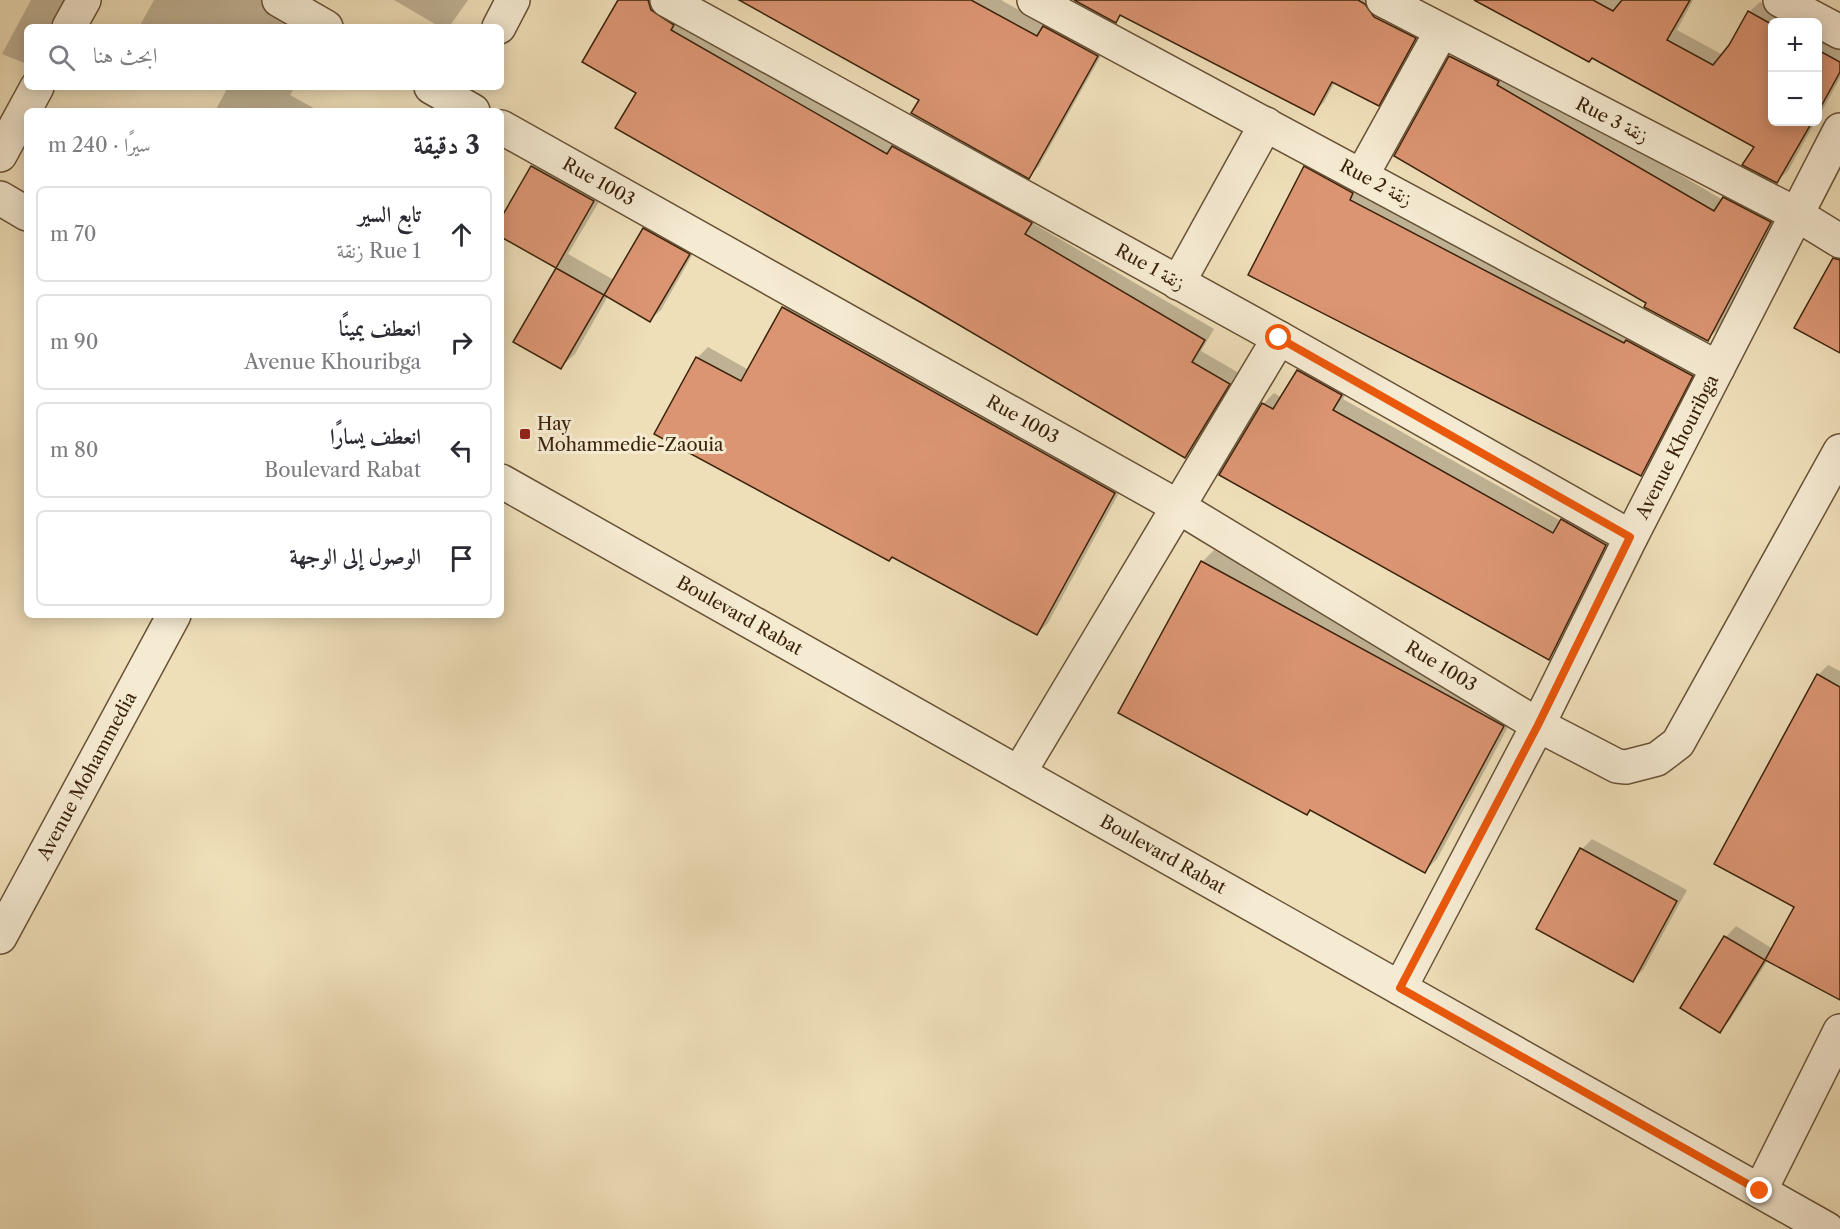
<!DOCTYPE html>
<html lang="ar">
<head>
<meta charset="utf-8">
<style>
	body { margin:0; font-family:"Libre Caslon Text",Amiri,serif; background:#f7f7f7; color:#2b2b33; direction:rtl }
	.controls { position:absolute; right:18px; top:18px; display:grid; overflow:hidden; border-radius:9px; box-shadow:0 3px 15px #0003 }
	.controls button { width:54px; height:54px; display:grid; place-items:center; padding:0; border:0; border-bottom:2px solid #e1e1e2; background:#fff; color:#2b2b33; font:30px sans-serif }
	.stop { position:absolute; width:18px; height:18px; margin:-14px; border:4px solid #ea580c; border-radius:50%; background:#fff }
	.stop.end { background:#ea580c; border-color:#fff; box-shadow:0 2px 6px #0008 }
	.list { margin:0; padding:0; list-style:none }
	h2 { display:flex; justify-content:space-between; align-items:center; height:78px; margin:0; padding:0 24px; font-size:26px }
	h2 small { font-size:20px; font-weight:400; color:#7c7c81 }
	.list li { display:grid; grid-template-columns:39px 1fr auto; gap:18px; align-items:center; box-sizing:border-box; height:96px; margin:0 12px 12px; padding:0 12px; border:2px solid #e1e1e2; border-radius:9px }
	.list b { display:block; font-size:22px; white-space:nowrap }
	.list p { margin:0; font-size:20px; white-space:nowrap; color:#7c7c81 }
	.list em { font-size:20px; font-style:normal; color:#7c7c81 }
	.icon { flex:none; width:33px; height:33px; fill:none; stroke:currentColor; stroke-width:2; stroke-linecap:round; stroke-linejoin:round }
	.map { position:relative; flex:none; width:1840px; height:1229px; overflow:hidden; direction:ltr }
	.search { position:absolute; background:#fff; box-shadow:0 3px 15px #0003; left:24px; top:24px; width:480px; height:66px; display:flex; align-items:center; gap:15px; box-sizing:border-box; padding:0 21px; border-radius:9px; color:#7c7c81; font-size:22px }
	.panel { position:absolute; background:#fff; box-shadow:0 3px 15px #0003; left:24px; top:108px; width:480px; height:510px; border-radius:9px; direction:rtl }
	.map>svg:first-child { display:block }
	.shadow { fill:#0003 }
	.building { fill:#dc9573; stroke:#3b230b; stroke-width:1.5 }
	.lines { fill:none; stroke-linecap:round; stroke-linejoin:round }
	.minor-casing { stroke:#685236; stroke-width:36 }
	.minor { stroke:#f5ead2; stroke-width:33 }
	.route { stroke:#ea580c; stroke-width:8 }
	.poi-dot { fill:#8f2418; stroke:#f5ead2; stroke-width:2 }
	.labels { text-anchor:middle; stroke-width:6; stroke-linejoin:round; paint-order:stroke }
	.street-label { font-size:18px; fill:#3b230b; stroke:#f5ead2 }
	.poi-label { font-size:18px; fill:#3b230b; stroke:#f5ead2; text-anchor:start }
</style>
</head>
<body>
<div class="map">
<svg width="1840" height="1229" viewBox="0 0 1840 1229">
	<rect width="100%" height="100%" fill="#efdfb9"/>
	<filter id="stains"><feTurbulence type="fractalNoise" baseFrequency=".00333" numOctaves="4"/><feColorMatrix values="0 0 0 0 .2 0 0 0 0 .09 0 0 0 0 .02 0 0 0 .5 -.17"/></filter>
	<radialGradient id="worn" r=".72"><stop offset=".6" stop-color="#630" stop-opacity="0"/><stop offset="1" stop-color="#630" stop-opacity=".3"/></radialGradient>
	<g class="shadow">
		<path d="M 31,0 L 66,0 L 61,27 L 27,27 L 27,64 L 2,54 Z"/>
		<path d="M 154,0 L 274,0 L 317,27 L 139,27 Z"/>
		<path d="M 394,0 L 468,0 L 449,27 L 440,27 Z"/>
		<path d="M 619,0 L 662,0 L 1041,212 L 1034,224 L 1214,329 L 1201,351 L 1239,373 L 1195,446 L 1185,456 L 617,127 L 638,92 Z"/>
		<path d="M 742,0 L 1001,0 L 1046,25 L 1107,45 L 1039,166 L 1029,177 L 922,99 Z"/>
		<path d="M 1077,0 L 1370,0 L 1426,27 L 1389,93 L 1379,104 L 1335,82 L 1324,102 L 1314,113 L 1122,15 L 1116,21 Z"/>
		<path d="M 1477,0 L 1693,0 L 1677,30 L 1723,55 L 1749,12 L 1760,2 L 1797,22 L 1772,22 L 1772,122 L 1815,122 L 1788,171 L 1777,181 L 1756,146 L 1593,57 Z"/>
		<path d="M 1818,34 L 1840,46 L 1840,78 L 1818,118 Z"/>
		<path d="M 1461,46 L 1723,200 L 1735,188 L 1781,212 L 1718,329 L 1708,339 L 1396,155 L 1451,56 Z"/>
		<path d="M 228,87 L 295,87 L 290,95 L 319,111 L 215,111 Z"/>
		<path d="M 548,151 L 609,185 L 568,254 L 614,280 L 644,229 L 654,218 L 699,243 L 661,310 L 650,320 L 608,296 L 575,354 L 561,367 L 515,341 L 558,267 L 501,235 L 501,221 L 533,166 Z"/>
		<path d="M 1315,157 L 1702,365 L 1651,464 L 1641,474 L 1305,167 Z"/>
		<path d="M 793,298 L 1125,482 L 1048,623 L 1037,634 L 697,358 L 708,347 L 749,370 L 783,308 Z"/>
		<path d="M 1309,360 L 1351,384 L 1343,399 L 1561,521 L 1573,509 L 1616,534 L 1559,648 L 1549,658 L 1263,404 L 1274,393 L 1282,398 L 1298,371 Z"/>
		<path d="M 1214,550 L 1515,714 L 1437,859 L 1425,871 L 1202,562 Z"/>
		<path d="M 1828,665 L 1840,671 L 1840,995 L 1768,960 L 1730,1020 L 1720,1031 L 1682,1008 L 1726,937 L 1736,926 L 1773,949 L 1796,906 L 1818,675 Z"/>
		<path d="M 1592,839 L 1687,890 L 1643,970 L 1633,980 L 1582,849 Z"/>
	</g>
	<g class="building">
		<path d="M 618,0 L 648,0 L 651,10 L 674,25 L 671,30 L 887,154 L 892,146 L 1029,221 L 1032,223 L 1025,234 L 1205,340 L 1192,362 L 1230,384 L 1185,458 L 920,302 L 615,128 L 636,93 L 582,62 Z"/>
		<path d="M 739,0 L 971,0 L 1037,36 L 1043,26 L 1098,56 L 1029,179 L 911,113 L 919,100 Z"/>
		<path d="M 1074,0 L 1358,0 L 1365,4 L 1374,17 L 1416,38 L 1379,106 L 1332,82 L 1314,115 L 1120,15 L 1116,23 Z"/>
		<path d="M 1474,0 L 1593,0 L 1613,11 L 1622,0 L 1690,0 L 1667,40 L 1713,65 L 1729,45 L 1748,11 L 1773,25 L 1773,122 L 1812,122 L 1777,183 L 1742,165 L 1754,147 L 1592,58 L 1589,62 Z"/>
		<path d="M 1818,50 L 1840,62 L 1840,72 L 1818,112 Z"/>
		<path d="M 1449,56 L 1499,81 L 1497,85 L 1714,211 L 1723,197 L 1771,222 L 1708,341 L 1644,307 L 1646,303 L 1394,156 Z"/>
		<path d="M 531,166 L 594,201 L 556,268 L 501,237 L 501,218 Z"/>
		<path d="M 1304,166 L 1353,193 L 1350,200 L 1624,343 L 1626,340 L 1693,376 L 1641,476 L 1248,275 Z"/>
		<path d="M 643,228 L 690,254 L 650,322 L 604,295 Z"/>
		<path d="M 1833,258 L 1840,260 L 1840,353 L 1794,328 Z"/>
		<path d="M 556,268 L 604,295 L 561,369 L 513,342 Z"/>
		<path d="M 782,307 L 1115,493 L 1037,635 L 892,557 L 889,561 L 654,434 L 696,357 L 741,381 Z"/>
		<path d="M 1297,370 L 1342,395 L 1333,410 L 1371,431 L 1553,533 L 1561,519 L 1606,545 L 1549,660 L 1219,475 L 1262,403 L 1273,409 Z"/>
		<path d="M 1201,561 L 1504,726 L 1425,873 L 1310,810 L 1307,815 L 1118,713 Z"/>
		<path d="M 1817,674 L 1840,687 L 1840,1000 L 1765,960 L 1794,907 L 1714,864 Z"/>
		<path d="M 1580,848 L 1677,901 L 1633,982 L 1536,929 Z"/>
		<path d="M 1724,936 L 1765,960 L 1720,1033 L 1680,1008 Z"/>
	</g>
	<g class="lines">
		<g class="minor-casing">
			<g id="minor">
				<path d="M 279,0 L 326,27"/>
				<path d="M 667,0 L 1279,338 L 1631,537"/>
				<path d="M 1034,0 L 1718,368"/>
				<path d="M 1383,0 L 1796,214 L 1840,241"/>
				<path d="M 1780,0 L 1840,32"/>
				<path d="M 69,27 L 84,0"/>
				<path d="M 499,27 L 513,0"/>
				<path d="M 431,87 L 473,111"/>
				<path id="s1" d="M 501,127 L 1177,506 L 1538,725 L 1617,766 L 1626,767 L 1657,759 L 1678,743 L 1840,451"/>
				<path d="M 0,155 L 37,87"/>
				<path d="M 1362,175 L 1441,32"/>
				<path d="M 0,198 L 27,214"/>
				<path d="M 1178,283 L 1266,124"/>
				<path id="s2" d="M 501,481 L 1827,1229"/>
				<path d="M 1019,773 L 1279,338"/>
				<path id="s3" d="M 0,937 L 174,615"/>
				<path id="s4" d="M 1400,988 L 1538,725 L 1631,537 L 1840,130"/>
				<path d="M 1760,1191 L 1840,1031"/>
			</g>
		</g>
		<use href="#minor" class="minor"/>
	</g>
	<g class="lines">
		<path class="route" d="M 1279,338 L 1630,537 L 1538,725 L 1400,988 L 1760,1191"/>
	</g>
	<rect class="poi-dot" x="519" y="428" width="12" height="12" rx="3"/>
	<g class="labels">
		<g class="street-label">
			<text transform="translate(1612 120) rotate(27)" y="6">Rue 3 زنقة</text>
			<text dy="6" stroke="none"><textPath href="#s1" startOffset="112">Rue 1003</textPath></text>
			<text transform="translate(1376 183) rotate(28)" y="6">Rue 2 زنقة</text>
			<text transform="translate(1150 267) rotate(29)" y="6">Rue 1 زنقة</text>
			<text dy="6" stroke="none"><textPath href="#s1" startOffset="598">Rue 1003</textPath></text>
			<text dy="6" stroke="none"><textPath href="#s4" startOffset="608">Avenue Khouribga</textPath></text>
			<text dy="6" stroke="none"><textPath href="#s2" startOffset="274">Boulevard Rabat</textPath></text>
			<text dy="6" stroke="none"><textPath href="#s1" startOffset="1084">Rue 1003</textPath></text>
			<text dy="6" stroke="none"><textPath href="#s3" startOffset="183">Avenue Mohammedia</textPath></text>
			<text dy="6" stroke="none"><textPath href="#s2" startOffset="760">Boulevard Rabat</textPath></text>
		</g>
		<g class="poi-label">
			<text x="537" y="430">Hay<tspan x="537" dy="21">Mohammedie-Zaouia</tspan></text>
		</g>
	</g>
	<rect width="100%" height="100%" filter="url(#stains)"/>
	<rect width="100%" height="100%" fill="url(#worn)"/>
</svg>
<div class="controls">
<button>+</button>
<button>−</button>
</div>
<div class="stop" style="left:1279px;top:338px"></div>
<div class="stop end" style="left:1760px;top:1191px"></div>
<div class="search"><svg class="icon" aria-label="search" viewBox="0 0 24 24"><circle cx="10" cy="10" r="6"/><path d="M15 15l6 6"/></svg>ابحث هنا</div>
<section class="panel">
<h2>3 دقيقة<small>سيرًا · 240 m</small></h2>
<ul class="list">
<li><svg class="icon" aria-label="ahead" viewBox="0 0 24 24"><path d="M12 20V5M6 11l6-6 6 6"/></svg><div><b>تابع السير</b><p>Rue 1 زنقة</p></div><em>70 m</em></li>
<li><svg class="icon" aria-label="right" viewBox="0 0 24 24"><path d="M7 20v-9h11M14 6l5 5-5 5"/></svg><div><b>انعطف يمينًا</b><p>Avenue Khouribga</p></div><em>90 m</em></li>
<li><svg class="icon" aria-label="left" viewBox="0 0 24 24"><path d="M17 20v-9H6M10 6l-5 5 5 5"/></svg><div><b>انعطف يسارًا</b><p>Boulevard Rabat</p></div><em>80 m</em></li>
<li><svg class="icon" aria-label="arrive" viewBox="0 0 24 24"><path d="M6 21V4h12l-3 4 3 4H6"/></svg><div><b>الوصول إلى الوجهة</b></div></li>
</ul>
</section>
</div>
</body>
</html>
